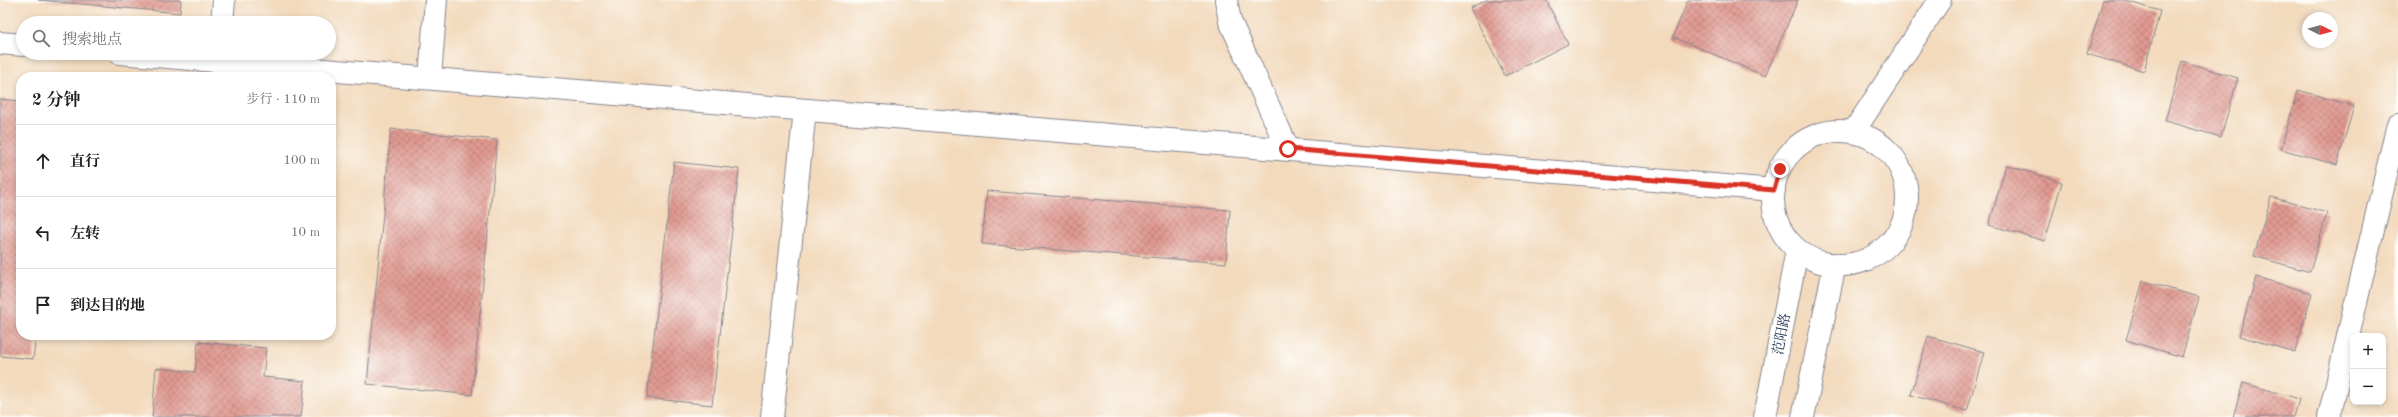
<!DOCTYPE html>
<html lang="zh">
<head>
<meta charset="utf-8">
<style>
	body { margin:0; font-family:"Old Standard TT","Noto Serif SC",serif; background:#f2f2f2; color:#222 }
	.controls { position:absolute; right:12px; bottom:12px; display:grid; overflow:hidden; border-radius:8px; box-shadow:0 2px 6px #0003 }
	.controls button { width:36px; height:36px; display:grid; place-items:center; padding:0; border:0; border-bottom:1px solid #e0e0e0; background:#fff; color:#222; font:20px sans-serif }
	.compass { position:absolute; left:2302px; top:12px; width:36px; height:36px; border-radius:50%; background:#fff; box-shadow:0 2px 6px #0003; rotate:95deg }
	.stop { position:absolute; width:12px; height:12px; margin:-9px; border:3px solid #d93025; border-radius:50%; background:#fff }
	.stop.end { background:#d93025; border-color:#fff; box-shadow:0 1px 4px #0008 }
	.list { margin:0; padding:0; list-style:none }
	h2 { display:flex; justify-content:space-between; align-items:center; height:52px; margin:0; padding:0 16px; font-size:17px }
	h2 small { font-size:13px; font-weight:400; color:#767676 }
	.list li { display:grid; grid-template-columns:26px 1fr auto; gap:12px; align-items:center; box-sizing:border-box; height:72px; padding:0 16px; border-top:1px solid #e0e0e0 }
	.list b { display:block; font-size:15px; white-space:nowrap }
	.list em { font-size:13px; font-style:normal; color:#767676 }
	.icon { flex:none; width:22px; height:22px; fill:none; stroke:currentColor; stroke-width:2; stroke-linecap:round; stroke-linejoin:round }
	.map { position:relative; flex:none; width:2398px; height:417px; overflow:hidden }
	.search { position:absolute; background:#fff; box-shadow:0 2px 6px #0003; left:16px; top:16px; width:320px; height:44px; display:flex; align-items:center; gap:10px; box-sizing:border-box; padding:0 14px; border-radius:22px; color:#767676; font-size:15px }
	.panel { position:absolute; background:#fff; box-shadow:0 2px 6px #0003; left:16px; top:72px; width:320px; height:268px; border-radius:16px }
	.map>svg:first-child { display:block }
	.building { fill:url(#building-cross-hatch) }
	.lines { fill:none; stroke-linecap:round; stroke-linejoin:round }
	.minor-casing { stroke:#87848e; stroke-width:24 }
	.minor { stroke:#fff; stroke-width:22 }
	.route { stroke:#d93025; stroke-width:5 }
	.labels { text-anchor:middle; stroke-width:3; stroke-linejoin:round; paint-order:stroke }
	.street-label { font-size:14px; fill:#1b2f5e; stroke:#fdfcf7 }
</style>
</head>
<body>
<div class="map">
<svg width="2398" height="417" viewBox="0 0 2398 417">
	<defs>
		<pattern id="building-cross-hatch" width="8" height="8" patternUnits="userSpaceOnUse"><rect width="8" height="8" fill="#e19a91"/><path d="M0 0l8 8M0 8l8-8" fill="none" stroke="#b67e7a"/></pattern>
	</defs>
	<rect width="100%" height="100%" fill="#fdfcf7"/>
	<filter id="ink" filterUnits="userSpaceOnUse"><feTurbulence type="fractalNoise" baseFrequency=".025" numOctaves="2"/><feDisplacementMap in="SourceGraphic" scale="8" xChannelSelector="R" yChannelSelector="G"/><feConvolveMatrix kernelMatrix="1 2 1 2 8 2 1 2 1" color-interpolation-filters="sRGB"/></filter>
	<filter id="wash" filterUnits="userSpaceOnUse"><feTurbulence type="fractalNoise" baseFrequency=".012" numOctaves="4" result="noise"/><feDisplacementMap in="SourceGraphic" scale="16" xChannelSelector="R" yChannelSelector="G"/><feGaussianBlur stdDeviation="0.9" result="paint"/><feColorMatrix in="noise" values="0 0 0 0 0 0 0 0 0 0 0 0 0 0 0 0 0 1.4 0 .05"/><feComposite in="paint" operator="in"/></filter>
	<g filter="url(#wash)">
		<rect width="100%" height="100%" fill="#f3dabd"/>
		<g id="blocks">
			<g class="building">
				<path d="M 38,0 L 181,0 L 180,13 Z"/>
				<path d="M 1486,0 L 1546,0 L 1568,44 L 1505,76 L 1470,8 Z"/>
				<path d="M 1688,0 L 1798,0 L 1765,76 L 1673,37 Z"/>
				<path d="M 2103,0 L 2122,0 L 2160,11 L 2144,71 L 2087,54 Z"/>
				<path d="M 2182,61 L 2238,78 L 2221,137 L 2165,121 Z"/>
				<path d="M 2298,90 L 2354,106 L 2337,165 L 2281,149 Z"/>
				<path d="M 0,99 L 21,101 L 21,335 L 36,335 L 33,359 L 0,356 Z"/>
				<path d="M 391,129 L 497,140 L 472,395 L 367,384 Z"/>
				<path d="M 674,162 L 739,169 L 712,405 L 647,398 Z"/>
				<path d="M 2006,165 L 2062,182 L 2045,241 L 1989,225 Z"/>
				<path d="M 987,191 L 1230,210 L 1226,263 L 982,244 Z"/>
				<path d="M 2271,197 L 2327,213 L 2310,272 L 2254,256 Z"/>
				<path d="M 2256,277 L 2312,293 L 2295,352 L 2239,336 Z"/>
				<path d="M 2143,281 L 2199,297 L 2182,357 L 2126,340 Z"/>
				<path d="M 1928,336 L 1984,352 L 1967,411 L 1911,395 Z"/>
				<path d="M 198,342 L 266,348 L 263,377 L 305,381 L 301,417 L 152,417 L 156,368 L 195,372 Z"/>
				<path d="M 2243,383 L 2299,399 L 2294,417 L 2233,417 Z"/>
			</g>
		</g>
	</g>
	<g filter="url(#ink)">
		<use href="#blocks" fill-opacity="0" stroke="#87848e" stroke-width="1"/>
		<g class="lines">
			<g class="minor-casing">
				<g id="minor">
					<path d="M 1226,0 L 1230,21 L 1288,149"/>
					<path d="M 222,23 L 224,0"/>
					<path d="M 0,43 L 23,45"/>
					<path d="M 119,53 L 1774,190"/>
					<path d="M 430,78 L 436,0"/>
					<path d="M 1854,131 L 1940,0"/>
					<circle cx="1840" cy="198" r="67"/>
					<path d="M 772,417 L 805,110"/>
					<path d="M 1765,417 L 1797,250"/>
					<path d="M 1803,417 L 1835,264"/>
					<path d="M 2329,417 L 2398,124"/>
				</g>
			</g>
			<use href="#minor" class="minor"/>
		</g>
	</g>
	<g class="lines" filter="url(#ink)">
		<path class="route" d="M 1288,149 L 1774,190 L 1780,169"/>
	</g>
	<g class="labels">
		<g class="street-label">
			<text transform="translate(1781 334) rotate(-79)" y="5">范阳路</text>
		</g>
	</g>
</svg>
<div class="controls">
<button>+</button>
<button>−</button>
</div>
<svg class="compass" viewBox="-18 -18 36 36"><path d="M0-13l5 13h-10z" fill="#e53935"/><path d="M0 13l5-13h-10z" fill="#767676"/></svg>
<div class="stop" style="left:1288px;top:149px"></div>
<div class="stop end" style="left:1780px;top:169px"></div>
<div class="search"><svg class="icon" aria-label="search" viewBox="0 0 24 24"><circle cx="10" cy="10" r="6"/><path d="M15 15l6 6"/></svg>搜索地点</div>
<section class="panel">
<h2>2 分钟<small>步行 · 110 m</small></h2>
<ul class="list">
<li><svg class="icon" aria-label="ahead" viewBox="0 0 24 24"><path d="M12 20V5M6 11l6-6 6 6"/></svg><div><b>直行</b></div><em>100 m</em></li>
<li><svg class="icon" aria-label="left" viewBox="0 0 24 24"><path d="M17 20v-9H6M10 6l-5 5 5 5"/></svg><div><b>左转</b></div><em>10 m</em></li>
<li><svg class="icon" aria-label="arrive" viewBox="0 0 24 24"><path d="M6 21V4h12l-3 4 3 4H6"/></svg><div><b>到达目的地</b></div></li>
</ul>
</section>
</div>
</body>
</html>
